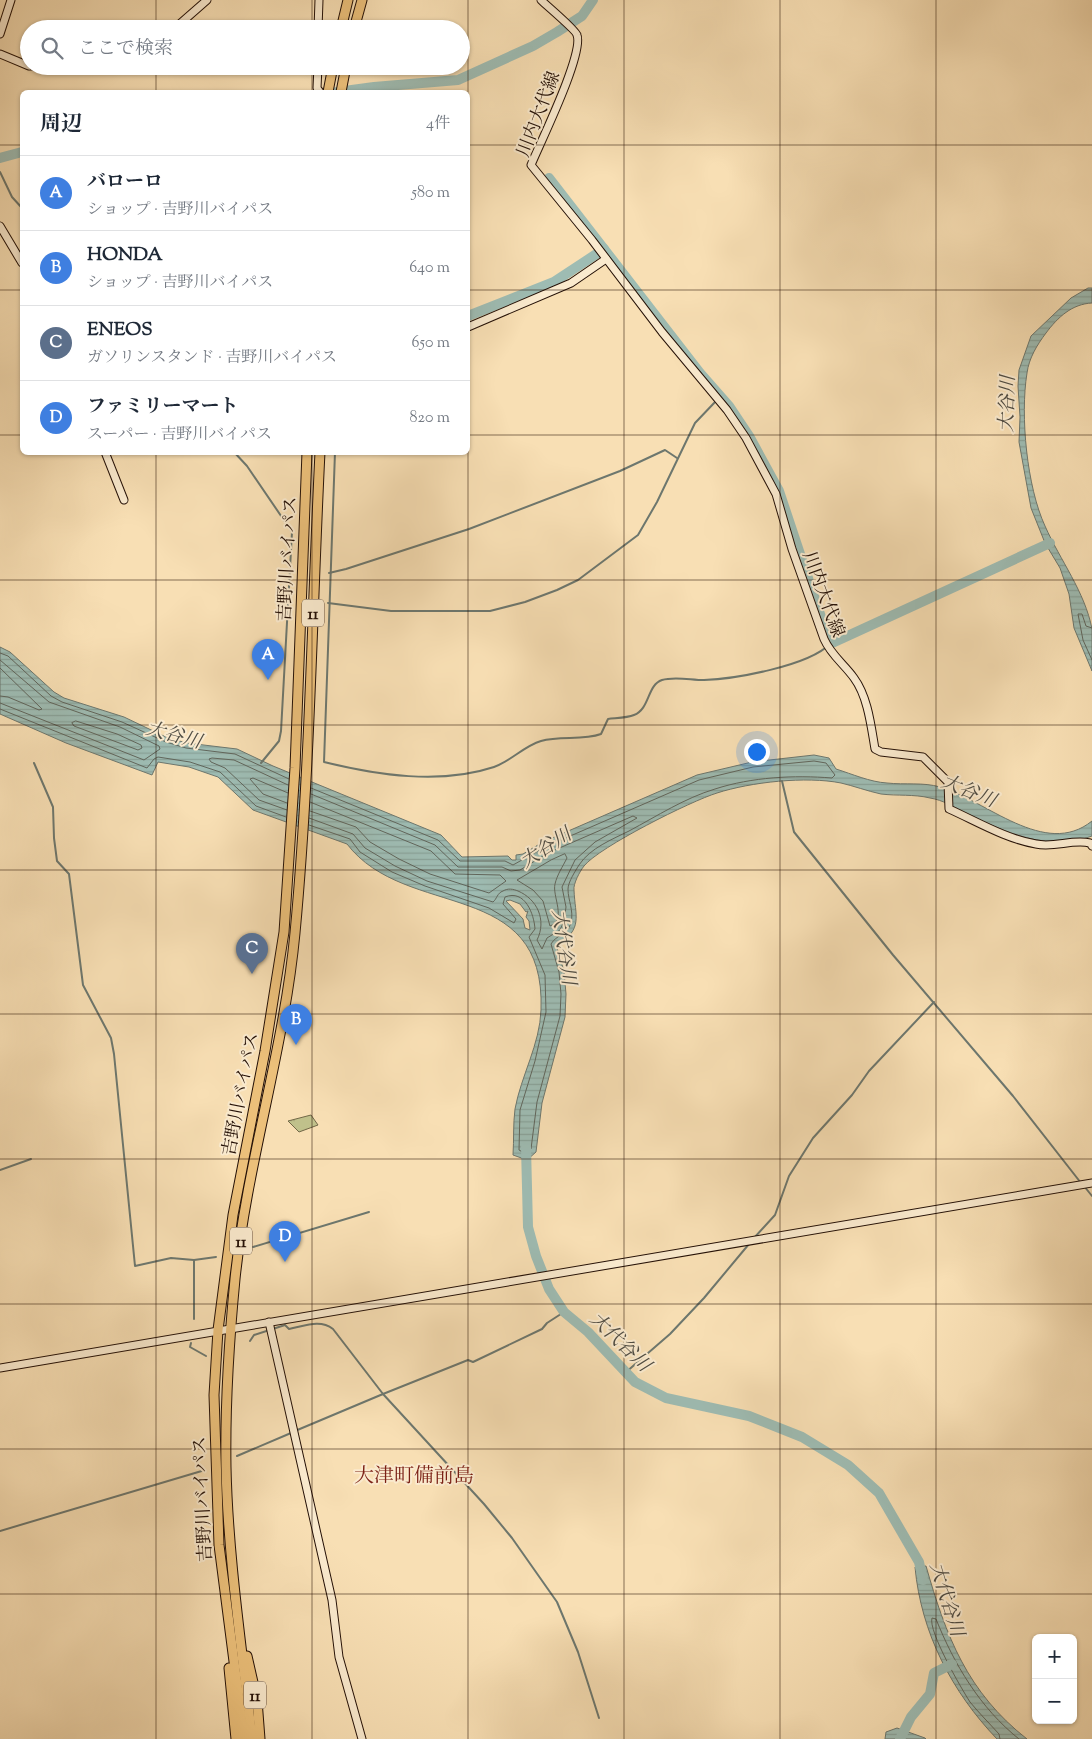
<!DOCTYPE html>
<html lang="ja">
<head>
<meta charset="utf-8">
<style>
	body { margin:0; font-family:"Sorts Mill Goudy","Noto Serif JP",serif; background:#f2f2f3; color:#1f2937 }
	.controls { position:absolute; right:15px; bottom:15px; display:grid; overflow:hidden; border-radius:8px; box-shadow:0 1px 4px #0004 }
	.controls button { width:45px; height:45px; display:grid; place-items:center; padding:0; border:0; border-bottom:1px solid #e0e1e3; background:#fff; color:#1f2937; font:25px sans-serif }
	.you { position:absolute; left:756px; top:751px; width:18px; height:18px; margin:-12px; border:4px solid #fff; border-radius:50%; background:#1a73e8; box-shadow:0 0 0 8px #1a73e833 }
	.badge { display:grid; place-items:center; width:32px; height:32px; border-radius:50%; background:#7c3aed; color:#fff; font-size:16px; font-weight:700 }
	.pin { position:absolute; translate:-50% -41px; filter:drop-shadow(0 1px 2px #0008) }
	.pin::after { content:''; position:absolute; top:26px; width:18px; height:15px; background:inherit; clip-path:polygon(0 0,100% 0,50% 100%) }
	.list { margin:0; padding:0; list-style:none }
	h2 { display:flex; justify-content:space-between; align-items:center; height:65px; margin:0; padding:0 20px; font-size:21px }
	h2 small { font-size:16px; font-weight:400; color:#747a83 }
	.list li { display:grid; grid-template-columns:32px 1fr auto; gap:15px; align-items:center; box-sizing:border-box; height:75px; padding:0 20px; border-top:1px solid #e0e1e3 }
	.list b { display:block; font-size:19px; white-space:nowrap }
	.list p { margin:0; font-size:16px; white-space:nowrap; color:#747a83 }
	.list em { font-size:16px; font-style:normal; color:#747a83 }
	.icon { flex:none; width:28px; height:28px; fill:none; stroke:currentColor; stroke-width:2; stroke-linecap:round; stroke-linejoin:round }
	.map { position:relative; flex:none; width:1092px; height:1739px; overflow:hidden }
	.search { position:absolute; background:#fff; box-shadow:0 1px 4px #0004; left:20px; top:20px; width:450px; height:55px; display:flex; align-items:center; gap:12px; box-sizing:border-box; padding:0 18px; border-radius:28px; color:#747a83; font-size:19px }
	.panel { position:absolute; background:#fff; box-shadow:0 1px 4px #0004; left:20px; top:90px; width:450px; height:365px; border-radius:8px }
	.map>svg:first-child { display:block }
	.grass { fill:url(#grass-tufts); stroke:#726848 }
	.water { fill:url(#water-rules); stroke:#6d776e; fill-rule:evenodd }
	.lines { fill:none; stroke-linecap:round; stroke-linejoin:round }
	.shore { stroke:#61665c; stroke-width:1 }
	.stream { stroke:#6d776e; stroke-width:2 }
	.river { stroke:#9ebcb3; stroke-width:10 }
	.secondary-casing { stroke:#241006; stroke-width:9 }
	.highway-casing { stroke:#241006; stroke-width:11 }
	.secondary { stroke:#faeace; stroke-width:7 }
	.highway { stroke:#ecc07a; stroke-width:9 }
	.grid { fill:none; stroke:#241006; stroke-width:1; stroke-opacity:0.55 }
	.labels { text-anchor:middle; stroke-width:4; stroke-linejoin:round; paint-order:stroke }
	.shield { fill:#faeace; stroke:#645142; stroke-width:1 }
	.shield-label { font-size:16px; font-weight:bold; fill:#241006 }
	.street-label { font-size:18px; fill:#241006; stroke:#faeace }
	.water-label { font-size:19px; font-style:italic; fill:#4f4c43; stroke:#faeace }
	.quarter-label { font-size:20px; fill:#7a1f14; stroke:#faeace }
</style>
</head>
<body>
<div class="map">
<svg width="1092" height="1739" viewBox="0 0 1092 1739">
	<defs>
		<pattern id="grass-tufts" width="24" height="20" patternUnits="userSpaceOnUse" patternTransform="scale(1.25)"><rect width="24" height="20" fill="#c0c18b"/><path d="M3 7l-1-3M5 7V3M7 7l1-3M15 17l-1-3M17 17v-4M19 17l1-3" fill="none" stroke="#a5a576"/></pattern>
		<pattern id="water-rules" width="6" height="5" patternUnits="userSpaceOnUse" patternTransform="scale(1.25)"><rect width="6" height="5" fill="#9ebcb3"/><path d="M0 2.5h6" fill="none" stroke="#88a198"/></pattern>
	</defs>
	<rect width="100%" height="100%" fill="#f8dfb4"/>
	<filter id="stains"><feTurbulence type="fractalNoise" baseFrequency=".004" numOctaves="4"/><feColorMatrix values="0 0 0 0 .2 0 0 0 0 .09 0 0 0 0 .02 0 0 0 .5 -.17"/></filter>
	<radialGradient id="worn" r=".72"><stop offset=".6" stop-color="#630" stop-opacity="0"/><stop offset="1" stop-color="#630" stop-opacity=".3"/></radialGradient>
	<path class="grass" d="M 311,1115 L 318,1125 L 299,1132 L 288,1121 Z"/>
	<g class="water">
		<path d="M 1088,288 L 1092,288 L 1092,303 C 1072,304 1058,317 1046,333 C 1037,345 1029,358 1027,373 C 1020,416 1027,487 1045,526 C 1060,560 1085,592 1092,629 C 1092,643 1092,658 1092,671 L 1074,628 L 1069,594 L 1060,568 L 1045,543 L 1031,508 L 1019,442 L 1020,417 L 1018,386 L 1019,370 L 1031,336 L 1071,298 Z"/>
		<path d="M 0,647 L 10,652 L 54,692 L 64,698 L 124,717 L 168,738 L 187,743 L 237,749 L 273,766 L 441,835 L 462,857 L 508,856 L 512,860 L 516,860 L 516,855 L 523,854 L 543,842 L 697,775 L 752,762 L 814,755 L 829,758 L 836,769 C 852,774 870,782 887,783 C 905,785 923,782 940,787 C 986,800 1045,859 1092,821 L 1092,836 C 1049,853 1003,831 965,813 C 954,807 943,800 930,798 C 914,794 897,796 881,794 C 867,791 854,786 841,783 C 806,776 751,782 717,793 C 691,801 599,847 584,866 C 580,871 573,884 574,890 C 575,916 584,930 556,945 L 564,971 L 566,994 L 565,1017 L 542,1103 L 536,1152 L 527,1160 L 513,1155 C 514,1140 513,1124 515,1109 C 521,1076 540,1044 541,1010 C 546,876 406,921 347,844 L 253,810 L 218,777 L 189,767 L 158,762 L 152,775 L 66,743 L 0,714 ZM 510,900 L 520,904 L 526,912 L 528,911 L 526,917 L 529,921 L 530,930 L 525,928 L 523,919 L 506,901 Z"/>
		<path d="M 926,1566 C 946,1636 967,1692 1027,1739 L 997,1739 C 952,1692 921,1633 915,1567 Z"/>
		<path d="M 897,1728 L 925,1738 L 926,1739 L 885,1739 L 886,1732 Z"/>
	</g>
	<g class="lines">
		<g class="shore">
			<path d="M 1092,628 L 1086,626 L 1082,614 L 1078,614 L 1083,640 L 1092,660"/>
			<path d="M 0,653 L 8,656 L 51,696 L 62,702 L 122,722 L 166,742 L 186,748 L 235,754 L 289,779"/>
			<path d="M 0,660 L 49,702 L 120,727 L 159,746 L 160,749 L 144,760 L 0,703"/>
			<path d="M 0,668 L 42,709 L 39,710 L 8,697 L 0,696"/>
			<path d="M 0,709 L 147,768 L 154,759 L 158,757 L 190,762 L 220,772 L 256,806 L 286,817"/>
			<path d="M 76,721 L 117,734 L 141,745 L 142,748 L 138,750 L 74,726 L 72,723 Z"/>
			<path d="M 287,803 L 263,794 L 250,779 L 253,778 L 288,793"/>
			<path d="M 287,810 L 259,800 L 225,768 L 211,762 L 209,759 L 212,758 L 234,760 L 288,785"/>
			<path d="M 310,811 L 356,827 L 370,842 L 399,859 L 430,874 L 489,893 L 506,881 L 500,875 L 455,874 L 431,851 L 310,802"/>
			<path d="M 309,818 L 353,834 L 365,848 L 395,866 L 427,881 L 493,902 C 497,899 497,893 503,891 C 508,888 513,889 518,891 C 537,899 547,920 537,940 L 542,949 L 547,938 L 560,930 L 564,921 L 566,907 L 562,887 L 575,860 L 595,842 L 637,818 L 633,816 L 548,853 L 520,870 L 511,871 L 502,867 L 458,867 L 435,845 L 311,794"/>
			<path d="M 309,825 L 350,839 L 360,852 L 392,872 L 425,886 L 489,908 L 514,923 L 516,919 L 503,904 L 505,897 C 525,889 534,914 535,929 L 529,937 L 545,975 L 546,1012 L 535,1061 L 520,1110 L 519,1150 L 526,1154 L 531,1149 L 537,1102 L 560,1016 L 561,994 L 559,972 L 551,944 C 556,935 567,935 571,923 C 574,910 568,901 568,889 C 568,882 576,870 579,865 C 590,848 613,839 629,831 C 657,816 685,798 715,789 C 752,777 794,775 832,778 L 835,775 L 826,763 L 814,761 L 753,767 L 699,780 L 545,847 L 513,865 L 505,861 L 460,861 L 438,840 L 311,788"/>
			<path d="M 565,854 L 567,858 C 563,866 557,875 555,884 C 552,896 567,920 550,926 L 543,901 L 533,890 L 517,880 L 551,860 Z"/>
			<path d="M 1000,1739 L 999,1734 C 989,1723 979,1713 970,1702 C 961,1688 928,1631 932,1618 L 936,1619 C 954,1664 980,1708 1019,1739"/>
		</g>
		<g class="stream">
			<path d="M 0,172 L 12,197 L 22,208"/>
			<path d="M 234,452 L 247,466 L 292,532 L 281,731 L 279,741 L 261,763"/>
			<path d="M 335,452 L 324,762 C 377,775 440,785 494,767 C 511,761 524,746 541,741 C 560,735 582,741 601,734 L 608,719 C 616,718 627,718 634,715 C 650,709 647,685 662,680 C 674,676 691,680 704,680 C 735,679 808,666 830,644"/>
			<path d="M 329,573 L 346,569 L 469,529 L 620,471 L 665,450 L 677,458"/>
			<path d="M 328,603 L 391,611 L 490,611 L 525,602 L 557,590 L 578,580 L 638,535 L 657,502 L 695,423 L 716,401"/>
			<path d="M 34,763 L 53,807 L 54,838 L 57,861 L 69,874 L 83,985 L 111,1038 L 114,1054 L 135,1266 L 171,1258 L 194,1260 L 216,1257"/>
			<path d="M 782,781 L 794,832 L 893,955 L 1013,1096 L 1081,1183"/>
			<path d="M 0,1170 L 31,1159"/>
			<path d="M 1084,1186 L 1092,1196"/>
			<path d="M 754,1238 L 775,1215 L 789,1176 L 813,1138 L 852,1095 L 869,1071 L 934,1002"/>
			<path d="M 253,1247 L 369,1212"/>
			<path d="M 194,1261 L 194,1319"/>
			<path d="M 250,1341 L 254,1335 L 285,1325 L 289,1329 C 305,1326 320,1319 333,1329 L 383,1394 L 468,1360 L 473,1362 L 542,1329 L 547,1323 L 564,1312"/>
			<path d="M 191,1343 L 190,1347 L 206,1356"/>
			<path d="M 625,1373 L 670,1334 L 704,1298 L 749,1244"/>
			<path d="M 295,1431 L 383,1394 L 484,1504 L 512,1538 L 557,1602 L 578,1652 L 599,1718"/>
			<path d="M 237,1456 L 291,1433"/>
			<path d="M 0,1531 L 205,1470"/>
		</g>
		<g class="river">
			<path d="M 337,92 L 374,87 L 458,80 L 533,46 L 557,32 L 582,16 L 593,0"/>
			<path d="M 0,158 L 22,152"/>
			<path d="M 549,178 L 604,249"/>
			<path d="M 468,316 L 554,282 L 604,249 L 700,373 L 729,406 L 749,436 L 779,491 L 830,644 L 1050,543"/>
			<path d="M 526,1147 L 528,1227 L 536,1256 L 549,1289 L 564,1312 L 588,1332 L 635,1382 L 666,1398 L 749,1416 L 802,1437 L 848,1465 L 879,1493 L 919,1562 L 923,1580"/>
			<path d="M 900,1739 L 911,1717 L 930,1694 L 934,1673 L 952,1664"/>
		</g>
		<g class="secondary-casing">
			<g id="secondary">
				<path d="M 541,0 C 547,6 576,30 577,35 C 584,54 540,143 531,165 L 592,240 L 662,332 L 727,410 L 746,438 L 776,494 L 792,549 L 824,639 C 831,655 844,664 854,678 C 868,697 871,726 875,749 L 881,752 L 923,757 L 948,782 L 949,809 C 976,821 1006,839 1036,844 C 1054,848 1072,839 1090,843 L 1092,846"/>
				<path d="M 174,29 L 207,0"/>
				<path d="M 318,29 L 319,0"/>
				<path d="M 0,34 L 11,0"/>
				<path d="M 0,54 L 29,66"/>
				<path d="M 32,66 L 59,66"/>
				<path d="M 318,66 L 317,88 L 320,92"/>
				<path d="M 0,226 L 22,263"/>
				<path d="M 468,327 L 571,283 L 606,259"/>
				<path d="M 105,452 L 124,500"/>
				<path d="M 269,1322 L 332,1600 L 339,1657 L 362,1739"/>
				<path d="M 0,1368 L 1092,1183"/>
			</g>
		</g>
		<g class="highway-casing">
			<g id="highway">
				<path d="M 341,29 L 348,0"/>
				<path d="M 354,29 L 362,0"/>
				<path d="M 328,92 L 333,66"/>
				<path d="M 341,92 L 346,66"/>
				<path d="M 247,1656 L 257,1700 L 260,1739"/>
				<path d="M 229,1668 L 236,1739"/>
				<path d="M 244,1739 L 219,1545 L 214,1395 L 218,1330 L 233,1215 L 265,1051 L 284,932 L 295,768 L 307,452"/>
				<path d="M 252,1739 C 242,1649 228,1558 226,1467 C 225,1405 229,1341 235,1279 C 247,1163 284,1050 295,933 C 310,773 312,612 320,452"/>
			</g>
		</g>
		<use href="#secondary" class="secondary"/>
		<use href="#highway" class="highway"/>
	</g>
	<path class="grid" d="M 156,0 L 156,29M 312,0 L 312,29M 468,0 L 468,1739M 624,0 L 624,1739M 780,0 L 780,1739M 936,0 L 936,1739M 156,66 L 156,92M 312,66 L 312,92M 0,145 L 22,145M 468,145 L 1092,145M 0,290 L 22,290M 468,290 L 1092,290M 0,435 L 22,435M 468,435 L 1092,435M 156,452 L 156,1739M 312,452 L 312,1739M 0,580 L 1092,580M 0,725 L 1092,725M 0,870 L 1092,870M 0,1014 L 1092,1014M 0,1159 L 1092,1159M 0,1304 L 1092,1304M 0,1449 L 1092,1449M 0,1594 L 1092,1594"/>
	<g class="labels">
		<g class="shield">
			<rect x="302" y="599.5" width="22" height="27" rx="4"/>
			<rect x="230" y="1227.5" width="22" height="27" rx="4"/>
			<rect x="244" y="1681.5" width="22" height="27" rx="4"/>
		</g>
		<g class="shield-label">
			<text x="313" y="619">11</text>
			<text x="241" y="1247">11</text>
			<text x="255" y="1701">11</text>
		</g>
		<g class="street-label">
			<text transform="translate(538 114) rotate(-69)" y="6">川内大代線</text>
			<text transform="translate(287 559) rotate(-87)" y="6">吉野川バイパス</text>
			<text transform="translate(824 594) rotate(70)" y="6">川内大代線</text>
			<text transform="translate(240 1094) rotate(-79)" y="6">吉野川バイパス</text>
			<text transform="translate(202 1499) rotate(-93)" y="6">吉野川バイパス</text>
		</g>
		<g class="water-label">
			<text transform="translate(1006 404) rotate(-88)" y="7">大谷川</text>
			<text transform="translate(174 734) rotate(15)" y="7">大谷川</text>
			<text transform="translate(969 790) rotate(22)" y="7">大谷川</text>
			<text transform="translate(545 847) rotate(-33)" y="7">大谷川</text>
			<text transform="translate(565 947) rotate(82)" y="7">大代谷川</text>
			<text transform="translate(621 1341) rotate(44)" y="7">大代谷川</text>
			<text transform="translate(948 1599) rotate(73)" y="7">大代谷川</text>
		</g>
		<g class="quarter-label">
			<text x="414" y="1482">大津町備前島</text>
		</g>
	</g>
	<rect width="100%" height="100%" filter="url(#stains)"/>
	<rect width="100%" height="100%" fill="url(#worn)"/>
</svg>
<div class="controls">
<button>+</button>
<button>−</button>
</div>
<div class="you"></div>
<div class="pin badge" style="left:268px;top:680px;background:#3f7fe0">A</div>
<div class="pin badge" style="left:296px;top:1045px;background:#3f7fe0">B</div>
<div class="pin badge" style="left:252px;top:974px;background:#5c6f8a">C</div>
<div class="pin badge" style="left:285px;top:1262px;background:#3f7fe0">D</div>
<div class="search"><svg class="icon" aria-label="search" viewBox="0 0 24 24"><circle cx="10" cy="10" r="6"/><path d="M15 15l6 6"/></svg>ここで検索</div>
<section class="panel">
<h2>周辺<small>4件</small></h2>
<ul class="list">
<li><span class="badge" style="background:#3f7fe0">A</span><div><b>バローロ</b><p>ショップ · 吉野川バイパス</p></div><em>580 m</em></li>
<li><span class="badge" style="background:#3f7fe0">B</span><div><b>HONDA</b><p>ショップ · 吉野川バイパス</p></div><em>640 m</em></li>
<li><span class="badge" style="background:#5c6f8a">C</span><div><b>ENEOS</b><p>ガソリンスタンド · 吉野川バイパス</p></div><em>650 m</em></li>
<li><span class="badge" style="background:#3f7fe0">D</span><div><b>ファミリーマート</b><p>スーパー · 吉野川バイパス</p></div><em>820 m</em></li>
</ul>
</section>
</div>
</body>
</html>
